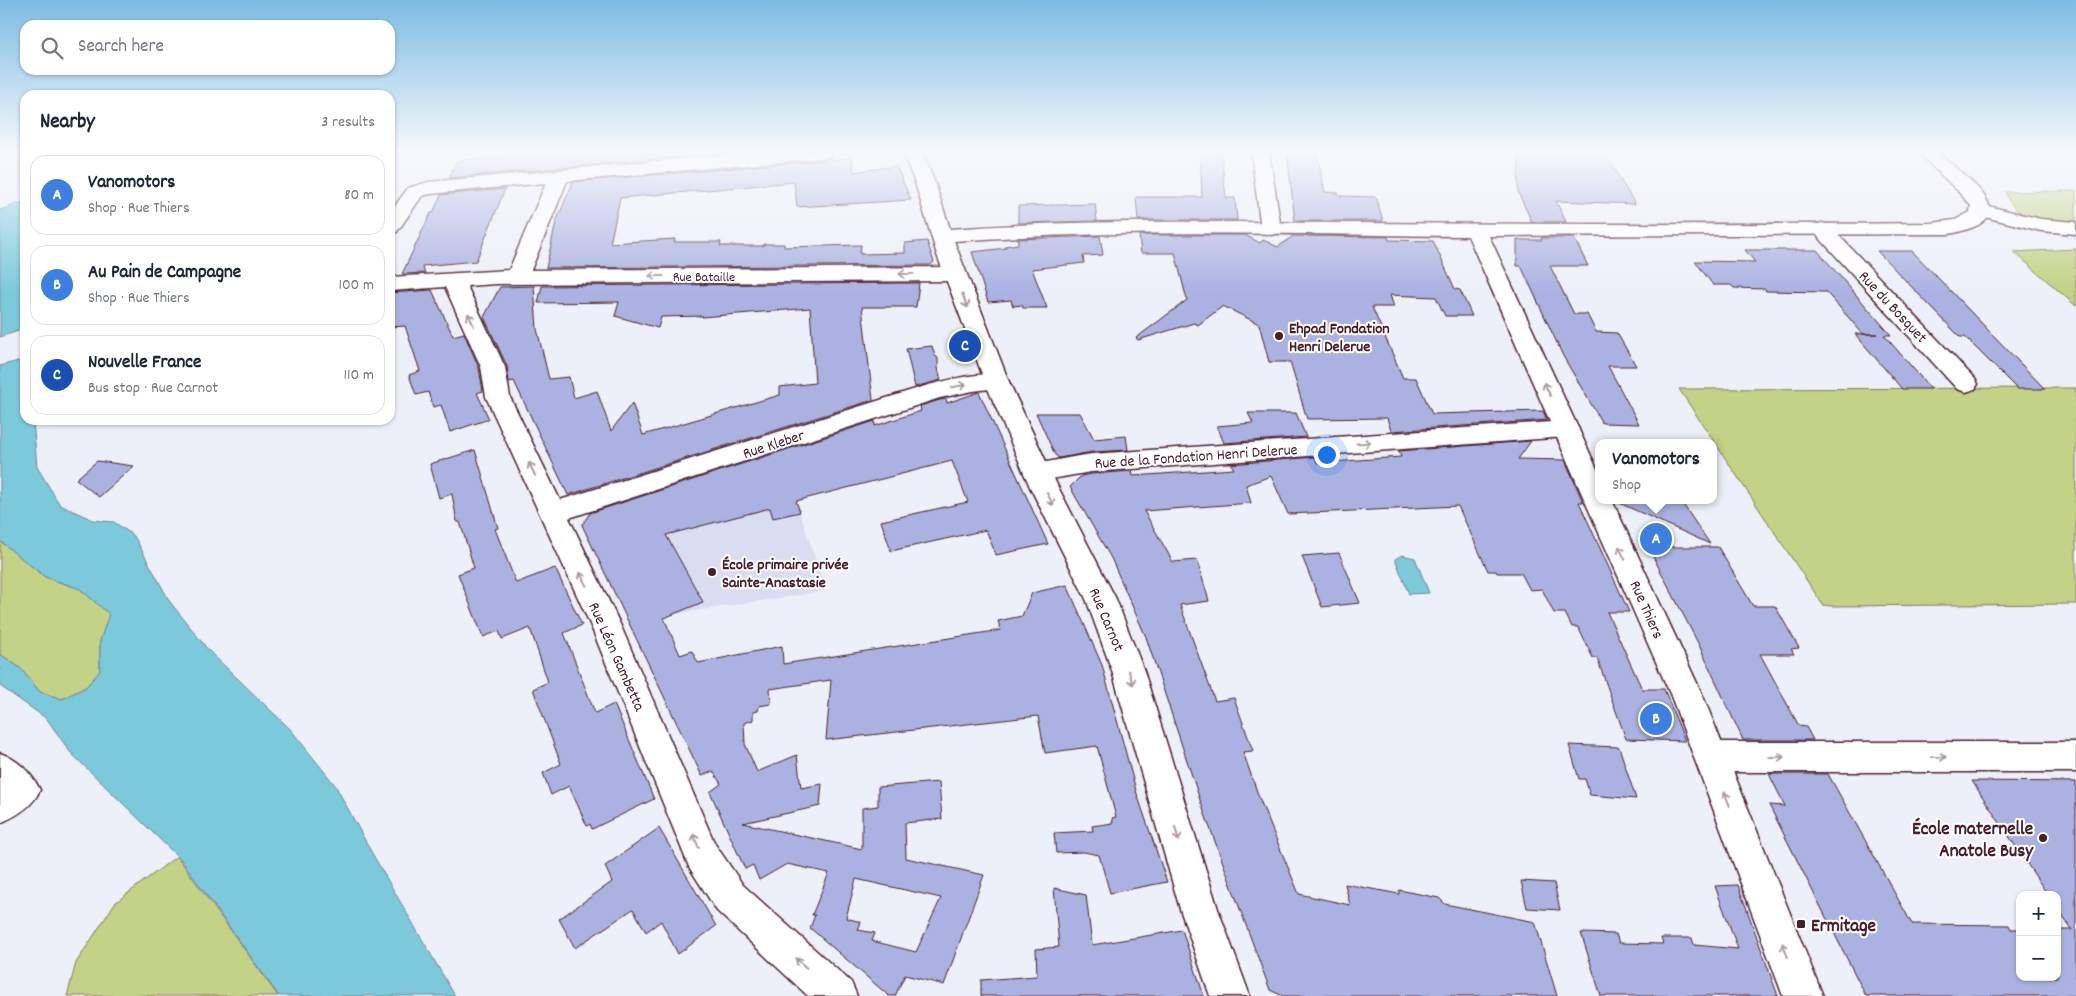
<!DOCTYPE html>
<html lang="en">
<head>
<meta charset="utf-8">
<style>
	body { margin:0; font-family:Dekko,sans-serif; background:#f6f6f7; color:#1f2937 }
	.controls { position:absolute; right:15px; bottom:15px; display:grid; overflow:hidden; border-radius:10px; box-shadow:0 1px 4px #0004 }
	.controls button { width:45px; height:45px; display:grid; place-items:center; padding:0; border:0; border-bottom:1px solid #e0e1e3; background:#fff; color:#1f2937; font:25px sans-serif }
	.you { position:absolute; left:1326px; top:454px; width:18px; height:18px; margin:-12px; border:4px solid #fff; border-radius:50%; background:#1a73e8; box-shadow:0 0 0 8px #1a73e833 }
	.badge { display:grid; place-items:center; width:32px; height:32px; border-radius:50%; background:#ea580c; color:#fff; font-size:16px; font-weight:700 }
	.pin { position:absolute; translate:-50% -50%; border:2px solid #fff; box-shadow:0 1px 5px #0006 }
	.popup { position:absolute; left:1595px; top:439px; width:122px; height:65px; box-sizing:border-box; display:grid; place-content:center; border-radius:10px; background:#fff; filter:drop-shadow(0 1px 4px #0005); font-size:16px; white-space:nowrap; color:#747a83 }
	.popup b { font-size:19px; color:#1f2937 }
	.popup::after { content:''; position:absolute; left:50%; top:100%; margin-left:-10px; border:10px solid transparent; border-top-color:#fff }
	.list { margin:0; padding:0; list-style:none }
	h2 { display:flex; justify-content:space-between; align-items:center; height:65px; margin:0; padding:0 20px; font-size:21px }
	h2 small { font-size:16px; font-weight:400; color:#747a83 }
	.list li { display:grid; grid-template-columns:32px 1fr auto; gap:15px; align-items:center; box-sizing:border-box; height:80px; margin:0 10px 10px; padding:0 10px; border:1px solid #e0e1e3; border-radius:15px }
	.list b { display:block; font-size:19px; white-space:nowrap }
	.list p { margin:0; font-size:16px; white-space:nowrap; color:#747a83 }
	.list em { font-size:16px; font-style:normal; color:#747a83 }
	.icon { flex:none; width:28px; height:28px; fill:none; stroke:currentColor; stroke-width:2; stroke-linecap:round; stroke-linejoin:round }
	.map { position:relative; flex:none; width:2076px; height:996px; overflow:hidden }
	.search { position:absolute; background:#fff; box-shadow:0 1px 4px #0004; left:20px; top:20px; width:375px; height:55px; display:flex; align-items:center; gap:12px; box-sizing:border-box; padding:0 18px; border-radius:15px; color:#747a83; font-size:19px }
	.panel { position:absolute; background:#fff; box-shadow:0 1px 4px #0004; left:20px; top:90px; width:375px; height:335px; border-radius:15px }
	.map>svg:first-child { display:block }
	.built { fill:#daddf2 }
	.green { fill:#c3d286; stroke:#867858 }
	.water { fill:#7dc9dc; stroke:#698595 }
	.building { fill:#abb2e2; stroke:#4a1f2b; fill-rule:evenodd }
	.lines { fill:none; stroke-linecap:round; stroke-linejoin:round }
	.street-casing { stroke:#4a1f2b; stroke-width:3 }
	.secondary-casing { stroke:#4a1f2b; stroke-width:3 }
	.street { fill:#fff; fill-rule:evenodd }
	.secondary { fill:#fff; fill-rule:evenodd }
	.oneway { stroke:#ae9aa0 }
	.poi-dot { fill:#4a1f2b; stroke:#fff; stroke-width:2 }
	.labels { text-anchor:middle; stroke-width:4; stroke-linejoin:round; paint-order:stroke }
	.far-street-label { font-size:14px; fill:#4a1f2b; stroke:#fff }
	.street-label { font-size:16px; fill:#4a1f2b; stroke:#fff }
	.poi-label { font-size:16px; font-weight:bold; fill:#4a1f2b; stroke:#fff; text-anchor:start }
	.near-poi-label { font-size:19px; font-weight:bold; fill:#4a1f2b; stroke:#fff; text-anchor:end }
</style>
</head>
<body>
<div class="map">
<svg width="2076" height="996" viewBox="0 0 2076 996">
	<rect width="100%" height="100%" fill="#eef0f9"/>
	<filter id="ink" filterUnits="userSpaceOnUse"><feTurbulence type="fractalNoise" baseFrequency=".02" numOctaves="2"/><feDisplacementMap in="SourceGraphic" scale="10" xChannelSelector="R" yChannelSelector="G"/><feConvolveMatrix kernelMatrix="1 2 1 2 8 2 1 2 1" color-interpolation-filters="sRGB"/></filter>
	<g filter="url(#ink)">
		<path class="built" d="M 796,501 L 826,591 L 675,614 L 633,631 L 596,553 Z"/>
		<g class="green">
			<path d="M 2076,191 L 2076,222 C 2046,221 2018,225 2005,192 Z"/>
			<path d="M 2076,249 L 2076,306 L 2014,252 Z"/>
			<path d="M 2076,388 L 2076,604 L 1831,606 L 1823,605 L 1679,389 Z"/>
			<path d="M 0,541 L 45,577 L 80,589 L 110,614 L 100,641 L 100,672 L 86,687 L 62,699 L 40,692 L 20,668 L 0,654 Z"/>
			<path d="M 177,856 L 278,996 L 67,996 L 76,963 L 115,903 Z"/>
		</g>
		<g class="water">
			<path d="M 25,201 L 25,329 L 0,337 L 0,210 Z"/>
			<path d="M 25,359 L 25,420 L 33,420 L 37,467 L 60,505 L 93,520 L 114,522 L 134,536 L 170,602 L 209,651 L 291,730 L 335,785 L 373,855 L 455,996 L 279,996 L 182,861 L 70,752 L 47,719 L 0,686 L 0,654 L 20,668 L 40,692 L 62,699 L 86,687 L 100,671 L 100,641 L 109,614 L 80,589 L 45,577 L 0,541 L 0,366 Z"/>
			<path d="M 1402,555 L 1415,558 L 1429,593 L 1409,594 L 1395,559 Z"/>
		</g>
		<g class="building">
			<path d="M 525,152 L 731,152 L 449,178 L 456,161 L 509,156 L 510,154 Z"/>
			<path d="M 1200,152 L 1221,152 L 1226,198 L 1235,198 L 1237,220 L 1138,220 L 1136,197 L 1202,197 Z"/>
			<path d="M 1287,152 L 1317,154 L 1325,192 L 1338,193 L 1340,196 L 1376,197 L 1383,221 L 1295,221 Z"/>
			<path d="M 1519,152 L 1604,152 L 1635,204 L 1556,201 L 1566,222 L 1532,222 L 1518,192 Z"/>
			<path d="M 852,158 L 854,172 L 896,166 L 911,200 L 797,207 L 794,182 L 620,198 L 610,243 L 675,239 L 674,242 L 721,242 L 720,246 L 763,246 L 764,244 L 784,244 L 784,247 L 861,245 L 860,254 L 905,253 L 905,243 L 927,241 L 934,262 L 930,265 L 546,268 L 556,222 L 573,182 Z"/>
			<path d="M 505,189 L 476,261 L 422,266 L 425,273 L 402,274 L 426,223 L 431,213 L 433,213 L 441,195 Z"/>
			<path d="M 1095,204 L 1097,221 L 1018,223 L 1018,206 Z"/>
			<path d="M 1139,235 L 1245,235 L 1260,243 L 1263,240 L 1278,247 L 1293,236 L 1388,237 L 1389,240 L 1433,241 L 1455,289 L 1460,290 L 1472,316 L 1445,316 L 1436,297 L 1390,295 L 1394,307 L 1372,307 L 1403,378 L 1416,378 L 1432,414 L 1543,411 L 1547,420 L 1391,431 L 1387,418 L 1307,419 L 1290,362 L 1269,362 L 1259,324 L 1223,306 L 1198,325 L 1194,323 L 1138,340 L 1136,338 L 1187,300 L 1175,253 L 1141,253 Z"/>
			<path d="M 1100,236 L 1103,255 L 1083,256 L 1084,263 L 1032,269 L 1047,308 L 1023,308 L 1022,305 L 1013,306 L 1011,300 L 988,302 L 972,252 L 1006,248 L 1005,246 L 1018,244 L 1018,239 Z"/>
			<path d="M 1541,238 L 1574,238 L 1588,266 L 1550,266 L 1574,314 L 1587,314 L 1596,332 L 1617,333 L 1636,366 L 1608,366 L 1639,424 L 1602,423 L 1563,356 L 1521,266 L 1517,266 L 1517,240 L 1542,240 Z"/>
			<path d="M 1745,250 L 1817,250 L 1891,335 L 1884,335 L 1931,389 L 1902,389 L 1855,334 L 1877,334 L 1863,334 L 1826,292 L 1766,291 L 1764,289 L 1734,288 L 1731,285 L 1713,285 L 1695,261 L 1755,262 Z"/>
			<path d="M 1877,251 L 1912,251 L 2045,389 L 2017,389 L 1965,337 L 1960,337 Z"/>
			<path d="M 919,283 L 916,307 L 862,307 L 873,400 L 568,495 L 514,381 L 509,382 L 507,366 L 484,317 L 500,287 L 534,286 L 537,329 L 549,379 L 569,377 L 574,398 L 597,391 L 611,431 L 632,403 L 643,435 L 780,395 L 780,387 L 815,383 L 810,308 L 702,317 L 703,316 L 661,317 L 658,328 L 615,316 L 619,302 L 538,303 L 542,286 Z"/>
			<path d="M 432,290 L 453,336 L 464,333 L 479,368 L 483,391 L 477,393 L 489,419 L 450,432 L 441,405 L 433,407 L 428,392 L 416,395 L 409,375 L 420,371 L 405,326 L 390,327 L 390,293 Z"/>
			<path d="M 932,346 L 935,356 L 938,358 L 938,368 L 941,380 L 915,387 L 906,349 Z"/>
			<path d="M 979,392 L 1048,544 L 996,555 L 986,530 L 891,551 L 881,521 L 968,502 L 952,461 L 796,501 L 800,512 L 773,518 L 770,508 L 666,535 L 703,602 L 664,618 L 680,655 L 692,651 L 698,663 L 782,646 L 783,664 L 1001,630 L 998,621 L 1022,616 L 1032,593 L 1067,585 L 1102,665 L 1137,794 L 1167,882 L 1110,893 L 1099,855 L 1084,852 L 1056,853 L 1054,833 L 1093,831 L 1092,826 L 1113,823 L 1112,818 L 1116,817 L 1097,746 L 1045,753 L 1038,716 L 826,740 L 831,680 L 770,689 L 771,704 L 759,706 L 758,711 L 753,712 L 753,720 L 744,723 L 745,744 L 757,772 L 797,755 L 801,788 L 822,784 L 820,806 L 743,823 L 862,849 L 862,808 L 878,806 L 878,787 L 939,782 L 942,819 L 905,823 L 906,858 L 984,875 L 944,985 L 905,975 L 895,996 L 889,996 L 810,928 L 815,915 L 812,915 L 829,873 L 787,864 L 759,880 L 753,865 L 745,869 L 710,792 L 721,784 L 713,771 L 702,776 L 582,525 L 590,513 L 875,421 L 875,426 L 921,411 L 920,406 L 940,400 L 946,399 L 947,403 ZM 856,879 L 941,898 L 916,952 L 872,941 L 875,933 L 858,930 L 861,922 L 846,918 Z"/>
			<path d="M 1036,413 L 1080,413 L 1094,439 L 1126,436 L 1128,450 L 1092,452 L 1059,458 L 1055,455 Z"/>
			<path d="M 1248,413 L 1296,413 L 1306,437 L 1224,443 L 1217,426 L 1253,423 Z"/>
			<path d="M 1531,441 L 1518,459 L 1565,460 L 1583,502 L 1579,502 L 1629,612 L 1607,612 L 1642,689 L 1664,689 L 1685,741 L 1626,739 L 1597,658 L 1593,658 L 1578,627 L 1572,627 L 1565,613 L 1554,613 L 1542,589 L 1530,590 L 1521,573 L 1497,573 L 1496,571 L 1488,571 L 1458,506 L 1288,514 L 1271,476 L 1246,485 L 1251,503 L 1144,511 L 1173,562 L 1197,560 L 1209,601 L 1180,605 L 1215,701 L 1234,698 L 1253,751 L 1243,752 L 1260,800 L 1299,894 L 1350,905 L 1345,884 L 1399,894 L 1399,890 L 1439,898 L 1445,904 L 1535,922 L 1557,996 L 1283,996 L 1270,990 L 1203,809 L 1146,637 L 1111,558 L 1070,487 L 1081,476 L 1092,474 L 1132,471 L 1133,476 L 1234,469 L 1231,464 L 1315,457 L 1317,463 L 1401,457 L 1399,451 Z"/>
			<path d="M 475,450 L 498,528 L 495,529 L 516,583 L 555,568 L 582,625 L 564,633 L 595,713 L 614,704 L 654,799 L 592,829 L 590,824 L 587,826 L 569,786 L 551,795 L 543,773 L 561,764 L 533,689 L 548,682 L 530,628 L 502,639 L 499,631 L 483,637 L 458,574 L 474,568 L 460,522 L 457,522 L 452,494 L 439,498 L 430,464 Z"/>
			<path d="M 97,461 L 134,466 L 99,497 L 76,479 Z"/>
			<path d="M 1614,500 L 1680,500 L 1710,544 L 1615,501 Z"/>
			<path d="M 1648,547 L 1718,547 L 1753,606 L 1775,606 L 1799,648 L 1791,649 L 1794,654 L 1760,654 L 1799,726 L 1806,727 L 1813,740 L 1743,740 L 1698,643 Z"/>
			<path d="M 1339,553 L 1360,603 L 1322,607 L 1302,556 Z"/>
			<path d="M 1569,745 L 1619,747 L 1636,799 L 1590,795 L 1585,779 L 1579,779 Z"/>
			<path d="M 1769,774 L 1828,774 L 1912,924 L 2009,925 L 2011,929 L 2020,929 L 2020,977 L 2057,977 L 2057,930 L 2072,930 L 2057,908 L 2057,895 L 2048,895 L 1972,781 L 2076,782 L 2076,996 L 1866,996 L 1769,805 L 1785,806 Z"/>
			<path d="M 659,828 L 716,926 L 678,954 L 661,921 L 646,932 L 633,909 L 575,948 L 559,919 L 612,882 L 605,866 Z"/>
			<path d="M 1521,881 L 1554,883 L 1560,910 L 1527,908 Z"/>
			<path d="M 1738,885 L 1778,996 L 1601,996 L 1581,933 L 1616,934 L 1619,943 L 1663,944 L 1661,938 L 1692,938 L 1694,945 L 1738,949 L 1715,886 Z"/>
			<path d="M 1054,888 L 1086,895 L 1092,945 L 1182,930 L 1204,996 L 981,996 L 981,980 L 1037,976 L 1036,949 L 1059,947 Z"/>
		</g>
		<g class="lines">
			<g class="street-casing">
				<g id="street">
					<path d="M 756,152 L 832,152 L 830,156 L 823,158 L 567,181 L 531,270 L 955,267 L 963,269 L 966,274 L 963,279 L 955,281 L 496,284 L 467,286 L 505,367 L 510,397 L 560,500 L 925,386 C 950,380 980,370 1006,377 L 1009,382 L 1006,387 L 973,391 L 940,398 L 569,518 L 620,624 L 715,844 L 743,885 L 851,982 L 857,996 L 808,996 L 717,911 L 689,867 L 590,624 L 486,397 L 481,367 L 445,287 L 390,291 L 390,277 L 509,270 L 546,183 L 430,194 L 422,196 L 397,232 L 390,234 L 390,213 L 408,188 L 428,182 Z"/>
					<path d="M 1251,152 L 1269,152 L 1281,229 L 1278,233 L 1271,235 L 1264,233 L 1261,229 Z"/>
					<path d="M 1980,204 L 2041,219 L 2076,222 L 2076,234 L 2041,231 L 1973,214 L 1970,210 L 1973,206 Z"/>
					<path d="M 1822,223 L 1829,225 L 1975,379 L 1978,384 L 1975,389 L 1966,392 L 1957,389 L 1815,233 L 1812,229 L 1815,225 Z"/>
					<path d="M 1566,421 L 1575,423 L 1579,429 L 1575,435 L 1566,437 L 1092,472 C 1075,474 1042,483 1027,479 L 1024,473 L 1027,467 C 1049,461 1070,457 1092,454 Z"/>
					<path d="M 1711,742 L 2076,742 L 2076,772 L 1711,772 L 1699,767 L 1694,757 L 1699,747 Z"/>
					<path d="M 0,753 C 17,759 32,773 40,790 C 33,806 17,816 0,823 Z"/>
				</g>
			</g>
			<g class="secondary-casing">
				<path id="secondary" d="M 903,152 L 922,152 L 936,186 L 950,229 C 1083,219 1216,222 1349,223 C 1543,224 1737,225 1931,223 L 1955,220 L 1970,212 L 1971,206 L 1958,191 L 1917,152 L 1937,152 C 1970,181 2030,219 1949,234 L 1489,236 L 1598,471 L 1598,500 L 1612,500 L 1703,696 L 1823,996 L 1783,996 L 1671,696 L 1468,236 C 1297,235 1125,228 954,241 L 1009,382 L 1058,487 L 1116,599 L 1144,671 L 1218,909 L 1250,996 L 1210,996 L 1180,909 L 1112,671 L 1086,599 L 1030,487 L 985,382 L 937,255 L 916,186 Z"/>
			</g>
			<use href="#street" class="street"/>
			<use href="#secondary" class="secondary"/>
		</g>
		<defs><path id="oneway-shaft" d="M-6 0H5M1.5-3L5.5 0L1.5 3" fill="none" stroke-width="1.6" stroke-linecap="round" stroke-linejoin="round" transform="scale(1.25)"/></defs>
		<g class="oneway">
			<use href="#oneway-shaft" transform="translate(906 274) rotate(180)"/>
			<use href="#oneway-shaft" transform="translate(656 276) rotate(180)"/>
			<use href="#oneway-shaft" transform="translate(965 301) rotate(69)"/>
			<use href="#oneway-shaft" transform="translate(471 320) rotate(-115)"/>
			<use href="#oneway-shaft" transform="translate(959 386) rotate(-12)"/>
			<use href="#oneway-shaft" transform="translate(1547 389) rotate(-115)"/>
			<use href="#oneway-shaft" transform="translate(1364 443) rotate(-4)"/>
			<use href="#oneway-shaft" transform="translate(532 469) rotate(-115)"/>
			<use href="#oneway-shaft" transform="translate(1050 499) rotate(63)"/>
			<use href="#oneway-shaft" transform="translate(1622 553) rotate(-115)"/>
			<use href="#oneway-shaft" transform="translate(583 579) rotate(-116)"/>
			<use href="#oneway-shaft" transform="translate(1131 678) rotate(73)"/>
			<use href="#oneway-shaft" transform="translate(1777 757)"/>
			<use href="#oneway-shaft" transform="translate(1939 757)"/>
			<use href="#oneway-shaft" transform="translate(1727 799) rotate(-111)"/>
			<use href="#oneway-shaft" transform="translate(1177 834) rotate(74)"/>
			<use href="#oneway-shaft" transform="translate(696 841) rotate(-112)"/>
			<use href="#oneway-shaft" transform="translate(1785 950) rotate(-111)"/>
			<use href="#oneway-shaft" transform="translate(801 963) rotate(-138)"/>
		</g>
	</g>
	<linearGradient id="sky" x2="0" y2="1"><stop stop-color="#7dbce3"/><stop offset="0.52" stop-color="#f7f8fc"/><stop offset="1" stop-color="#f7f8fc" stop-opacity="0"/></linearGradient>
	<rect width="2076" height="292" fill="url(#sky)"/>
	<g class="poi-dot">
		<circle cx="1279" cy="336" r="5"/>
		<circle cx="712" cy="572" r="5"/>
		<circle cx="2043" cy="838" r="5"/>
		<rect x="1796" y="919" width="10" height="10" rx="2.5"/>
	</g>
	<g class="labels">
		<g class="far-street-label">
			<text x="704" y="281">Rue Bataille</text>
		</g>
		<g class="street-label">
			<text transform="translate(1894 306) rotate(47)" y="6">Rue du Bosquet</text>
			<text transform="translate(773 443) rotate(-18)" y="6">Rue Kleber</text>
			<text transform="translate(1196 455) rotate(-4)" y="6">Rue de la Fondation Henri Delerue</text>
			<text transform="translate(1648 609) rotate(66)" y="6">Rue Thiers</text>
			<text transform="translate(1108 619) rotate(67)" y="6">Rue Carnot</text>
			<text transform="translate(618 656) rotate(66)" y="6">Rue Léon Gambetta</text>
		</g>
		<g class="poi-label">
			<text x="1289" y="333">Ehpad Fondation<tspan x="1289" dy="18">Henri Delerue</tspan></text>
			<text x="722" y="569">École primaire privée<tspan x="722" dy="18">Sainte-Anastasie</tspan></text>
		</g>
		<g class="near-poi-label">
			<text x="2033" y="834">École maternelle<tspan x="2033" dy="22">Anatole Busy</tspan></text>
			<text x="1811" y="931" text-anchor="start">Ermitage</text>
		</g>
	</g>
</svg>
<div class="controls">
<button>+</button>
<button>−</button>
</div>
<div class="you"></div>
<div class="pin badge" style="left:1656px;top:539px;background:#3f7fe0">A</div>
<div class="popup"><b>Vanomotors</b>Shop</div>
<div class="pin badge" style="left:1656px;top:719px;background:#3f7fe0">B</div>
<div class="pin badge" style="left:965px;top:346px;background:#1a4fb4">C</div>
<div class="search"><svg class="icon" aria-label="search" viewBox="0 0 24 24"><circle cx="10" cy="10" r="6"/><path d="M15 15l6 6"/></svg>Search here</div>
<section class="panel">
<h2>Nearby<small>3 results</small></h2>
<ul class="list">
<li><span class="badge" style="background:#3f7fe0">A</span><div><b>Vanomotors</b><p>Shop · Rue Thiers</p></div><em>80 m</em></li>
<li><span class="badge" style="background:#3f7fe0">B</span><div><b>Au Pain de Campagne</b><p>Shop · Rue Thiers</p></div><em>100 m</em></li>
<li><span class="badge" style="background:#1a4fb4">C</span><div><b>Nouvelle France</b><p>Bus stop · Rue Carnot</p></div><em>110 m</em></li>
</ul>
</section>
</div>
</body>
</html>
